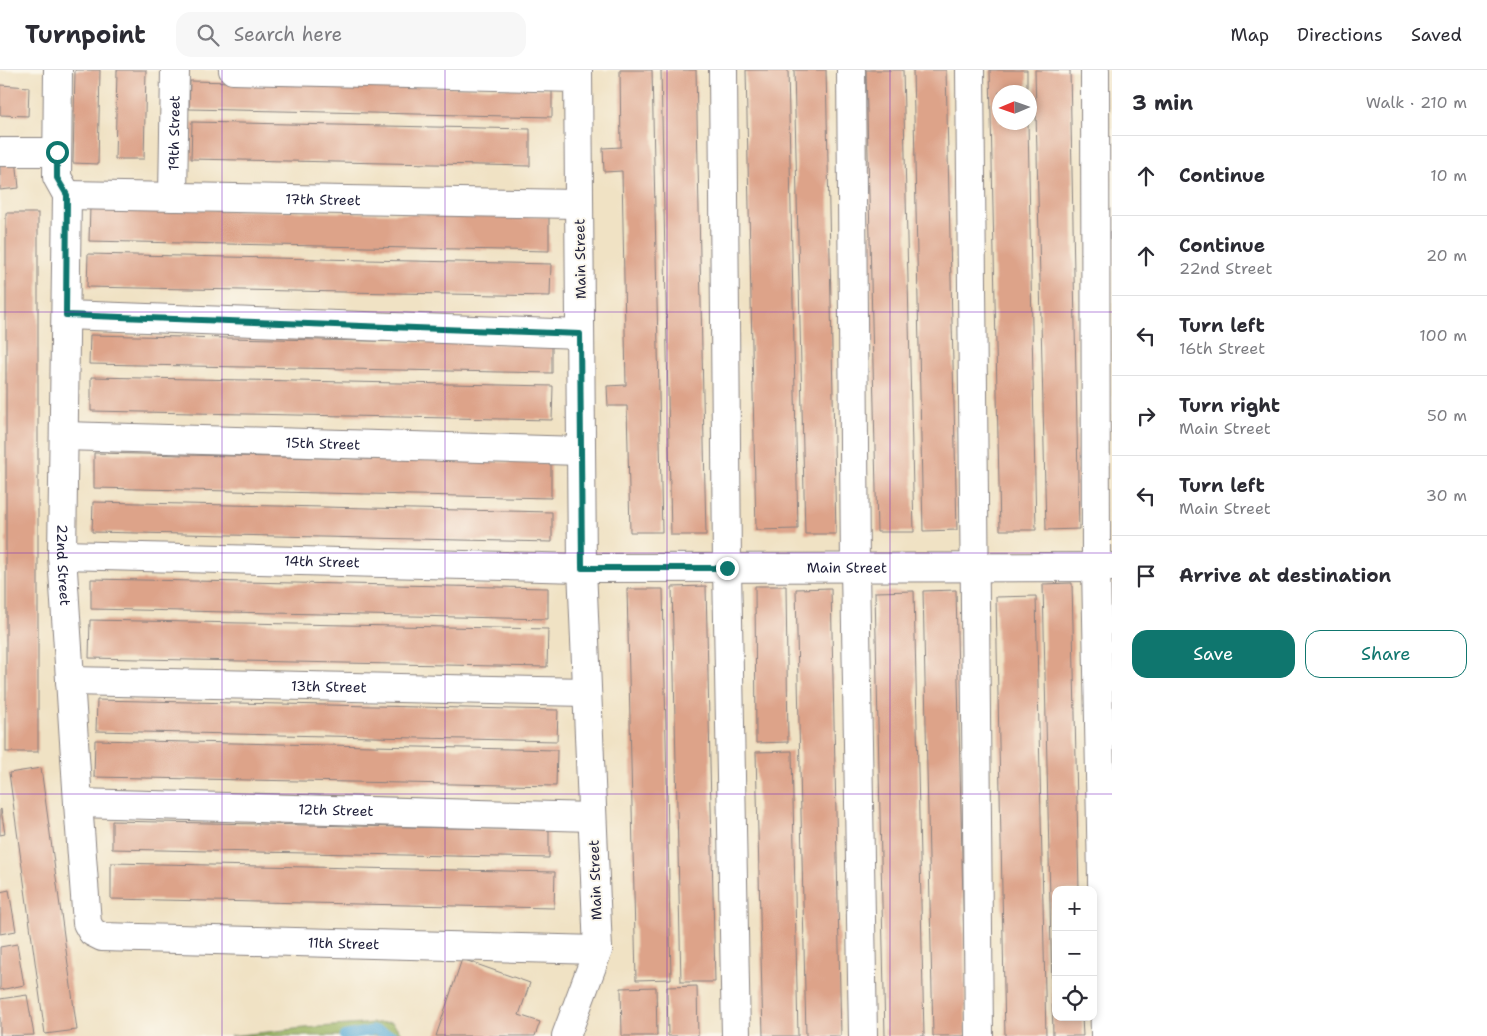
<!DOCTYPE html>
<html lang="en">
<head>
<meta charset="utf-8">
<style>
	body { margin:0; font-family:"Shantell Sans",sans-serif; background:#f7f7f7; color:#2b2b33 }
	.controls { position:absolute; right:15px; bottom:15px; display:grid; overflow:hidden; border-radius:10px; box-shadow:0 2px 8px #0003 }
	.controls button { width:45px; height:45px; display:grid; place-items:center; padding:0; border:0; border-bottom:1px solid #e1e1e2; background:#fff; color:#2b2b33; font:25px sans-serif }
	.compass { position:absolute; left:992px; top:15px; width:45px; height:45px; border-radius:50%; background:#fff; box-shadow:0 2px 8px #0003; rotate:268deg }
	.stop { position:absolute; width:15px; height:15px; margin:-11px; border:4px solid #0f766e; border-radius:50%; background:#fff }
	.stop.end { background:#0f766e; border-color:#fff; box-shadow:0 1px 5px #0008 }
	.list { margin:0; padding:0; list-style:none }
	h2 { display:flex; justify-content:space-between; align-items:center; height:65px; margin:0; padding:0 20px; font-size:21px }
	h2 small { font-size:16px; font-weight:400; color:#7c7c81 }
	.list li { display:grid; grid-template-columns:32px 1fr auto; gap:15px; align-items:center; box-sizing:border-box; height:80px; padding:0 20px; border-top:1px solid #e1e1e2 }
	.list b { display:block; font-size:19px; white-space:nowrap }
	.list p { margin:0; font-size:16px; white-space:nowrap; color:#7c7c81 }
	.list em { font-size:16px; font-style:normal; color:#7c7c81 }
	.actions { display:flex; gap:10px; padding:15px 20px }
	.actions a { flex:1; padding:11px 0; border:1px solid #0f766e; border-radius:15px; text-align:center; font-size:18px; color:#0f766e }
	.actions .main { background:#0f766e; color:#fff }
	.icon { flex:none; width:28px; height:28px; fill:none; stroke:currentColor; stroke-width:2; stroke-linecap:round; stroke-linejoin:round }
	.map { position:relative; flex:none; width:1112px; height:966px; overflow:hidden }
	header { display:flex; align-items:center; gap:30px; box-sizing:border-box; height:70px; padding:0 25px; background:#fff; border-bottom:1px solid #e1e1e2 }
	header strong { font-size:24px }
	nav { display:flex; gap:28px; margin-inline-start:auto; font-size:18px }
	.search { width:350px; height:45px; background:#f7f7f7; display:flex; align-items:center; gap:12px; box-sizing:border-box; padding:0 18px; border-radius:15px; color:#7c7c81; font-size:19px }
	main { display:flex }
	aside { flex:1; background:#fff }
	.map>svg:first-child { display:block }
	.forest { fill:#99b262; stroke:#5e6a4e }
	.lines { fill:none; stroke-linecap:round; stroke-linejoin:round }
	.stream { stroke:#5aaad5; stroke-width:10 }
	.building { fill:#dda389 }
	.minor-casing { stroke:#898280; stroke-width:30 }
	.minor { stroke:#fff; stroke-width:28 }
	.route { stroke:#0f766e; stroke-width:6 }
	.grid { fill:none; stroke:#7b2cbf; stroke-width:1; stroke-opacity:0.55 }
	.labels { text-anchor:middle; stroke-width:4; stroke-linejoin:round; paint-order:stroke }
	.street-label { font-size:14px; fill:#22223b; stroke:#fbf7ec }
</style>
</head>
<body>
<header>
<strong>Turnpoint</strong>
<div class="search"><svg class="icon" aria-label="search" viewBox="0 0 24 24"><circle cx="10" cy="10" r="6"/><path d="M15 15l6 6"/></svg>Search here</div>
<nav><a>Map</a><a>Directions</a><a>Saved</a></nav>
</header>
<main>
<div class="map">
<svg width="1112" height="966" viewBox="0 0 1112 966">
	<rect width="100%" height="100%" fill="#fbf7ec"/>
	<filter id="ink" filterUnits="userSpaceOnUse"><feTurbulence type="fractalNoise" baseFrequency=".02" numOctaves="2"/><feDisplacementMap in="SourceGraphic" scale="10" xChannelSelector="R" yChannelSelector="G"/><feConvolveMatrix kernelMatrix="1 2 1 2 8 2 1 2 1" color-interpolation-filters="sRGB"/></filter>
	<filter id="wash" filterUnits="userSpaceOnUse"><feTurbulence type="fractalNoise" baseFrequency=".0096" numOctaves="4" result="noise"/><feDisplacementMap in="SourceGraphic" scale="20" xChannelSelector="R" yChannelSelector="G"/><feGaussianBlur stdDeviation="1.12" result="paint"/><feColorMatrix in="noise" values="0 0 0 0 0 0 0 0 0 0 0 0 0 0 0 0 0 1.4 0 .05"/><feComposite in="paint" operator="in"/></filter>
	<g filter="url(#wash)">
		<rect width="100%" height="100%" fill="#f0e2c4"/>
		<path class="forest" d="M 392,952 L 404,966 L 230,966 L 304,958 Z"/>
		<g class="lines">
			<path class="stream" d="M 344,966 L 374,960 L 394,966"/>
		</g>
		<g id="blocks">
			<g class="building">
				<path d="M 75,0 L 100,0 L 98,94 L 73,93 Z"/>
				<path d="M 117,0 L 146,0 L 144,89 L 115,89 Z"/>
				<path d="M 620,0 L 652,0 L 662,462 L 630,462 L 627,336 L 608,336 L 607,316 L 626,315 L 622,101 L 604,102 L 603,78 L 621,77 Z"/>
				<path d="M 661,0 L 696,0 L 706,465 L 671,465 Z"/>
				<path d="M 746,0 L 788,0 L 798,459 L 756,460 Z"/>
				<path d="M 794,0 L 826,0 L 836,464 L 805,464 Z"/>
				<path d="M 866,0 L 903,0 L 914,462 L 877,462 Z"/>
				<path d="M 913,0 L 946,0 L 957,460 L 923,461 Z"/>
				<path d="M 990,0 L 1027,0 L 1027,22 L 999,22 L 999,52 L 1028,52 L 1036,460 L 1000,460 Z"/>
				<path d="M 1035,0 L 1070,0 L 1079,459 L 1046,460 Z"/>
				<path d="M 190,11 L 552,19 L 552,47 L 189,39 Z"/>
				<path d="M 0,15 L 29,17 L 28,46 L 0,45 Z"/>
				<path d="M 192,52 L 530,59 L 530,96 L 191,89 Z"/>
				<path d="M 16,88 L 19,118 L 0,120 L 0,89 Z"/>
				<path d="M 90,137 L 549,147 L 549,181 L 89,171 Z"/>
				<rect x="6" y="143" width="32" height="539"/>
				<path d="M 88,184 L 551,194 L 550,226 L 87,217 Z"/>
				<path d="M 90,265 L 552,275 L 552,303 L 89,294 Z"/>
				<path d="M 91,307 L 553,316 L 552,350 L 91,341 Z"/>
				<path d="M 94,383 L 551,393 L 551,428 L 94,418 Z"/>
				<path d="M 93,432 L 552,442 L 552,472 L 92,462 Z"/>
				<path d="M 91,509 L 548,518 L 548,549 L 91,539 Z"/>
				<path d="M 1072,513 L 1079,820 L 1056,820 L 1056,947 L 1082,947 L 1083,966 L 1053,966 L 1043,514 Z"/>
				<path d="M 706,516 L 715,912 L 681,912 L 672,517 Z"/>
				<path d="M 755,516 L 786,516 L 788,672 L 756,673 Z"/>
				<path d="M 831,518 L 841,966 L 806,966 L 796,519 Z"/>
				<path d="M 627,519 L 663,519 L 671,909 L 636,910 Z"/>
				<path d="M 956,520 L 966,966 L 933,966 L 923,521 Z"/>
				<path d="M 914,521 L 924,966 L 885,966 L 875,522 Z"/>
				<path d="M 1036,526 L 1046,966 L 1005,966 L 996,527 Z"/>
				<path d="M 90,550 L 548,559 L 547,597 L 89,588 Z"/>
				<path d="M 97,630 L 558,640 L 557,671 L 96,661 Z"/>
				<path d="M 95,670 L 557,680 L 556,716 L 94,707 Z"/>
				<path d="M 792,681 L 798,966 L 763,966 L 756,682 Z"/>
				<path d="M 41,698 L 77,960 L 45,964 L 9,703 Z"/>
				<path d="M 1,739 L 5,764 L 0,765 L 0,740 Z"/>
				<path d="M 112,751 L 549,760 L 549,788 L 112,779 Z"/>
				<path d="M 111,793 L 555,802 L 554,838 L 111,829 Z"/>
				<path d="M 9,820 L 16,861 L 0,864 L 0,822 Z"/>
				<path d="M 17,874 L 24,915 L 0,920 L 0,877 Z"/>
				<path d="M 462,889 L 530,913 L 519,945 L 540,952 L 535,966 L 436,966 Z"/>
				<path d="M 697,916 L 698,966 L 668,966 L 667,917 Z"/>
				<path d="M 656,917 L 657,966 L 622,966 L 621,918 Z"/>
				<path d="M 27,925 L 34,965 L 0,966 L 0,929 Z"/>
			</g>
		</g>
	</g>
	<g filter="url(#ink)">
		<use href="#blocks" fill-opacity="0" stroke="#898280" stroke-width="1"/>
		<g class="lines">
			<g class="minor-casing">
				<g id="minor">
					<path d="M 58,0 L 57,107 L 67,125"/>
					<path d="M 233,0 L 578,8"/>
					<path d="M 723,0 L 727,498 L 736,966"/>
					<path d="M 851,0 L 855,498 L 863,966"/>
					<path d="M 970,0 L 979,966"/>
					<path d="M 1095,0 L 1096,497 L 1105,966"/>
					<path d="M 0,82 L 57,82"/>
					<path id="s1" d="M 67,125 L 62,485 L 78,733 L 87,853 L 92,862 L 102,867 L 598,880"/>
					<path id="s2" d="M 67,125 L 579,134"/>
					<path id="s3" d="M 173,127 L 175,0"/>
					<path d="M 66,245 L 580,264"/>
					<path id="s4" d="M 64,366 L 581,381"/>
					<path id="s5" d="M 62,485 L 582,498 L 1112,497"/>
					<path id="s6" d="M 70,611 L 587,622"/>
					<path id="s7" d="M 78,733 L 592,747"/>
					<path d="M 566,966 L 598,880 L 582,498 L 578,0"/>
				</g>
			</g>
			<use href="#minor" class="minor"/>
		</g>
	</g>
	<g class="lines" filter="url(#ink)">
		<path class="route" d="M 57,82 L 57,108 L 67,125 L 66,245 L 580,264 L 582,498 L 727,498"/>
	</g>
	<path class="grid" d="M 222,0 L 222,966M 445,0 L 445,966M 667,0 L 667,966M 890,0 L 890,966M 0,242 L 1112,242M 0,483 L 1112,483M 0,724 L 1112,724"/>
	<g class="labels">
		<g class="street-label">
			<text dy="5" stroke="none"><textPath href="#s3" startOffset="64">19th Street</textPath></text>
			<text dy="5" stroke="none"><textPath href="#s2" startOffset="256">17th Street</textPath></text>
			<text transform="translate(580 189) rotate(-91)" y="5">Main Street</text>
			<text dy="5" stroke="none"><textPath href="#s4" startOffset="259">15th Street</textPath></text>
			<text dy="5" stroke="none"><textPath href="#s5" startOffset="260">14th Street</textPath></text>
			<text dy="5" stroke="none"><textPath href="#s1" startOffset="370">22nd Street</textPath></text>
			<text dy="5" stroke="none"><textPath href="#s5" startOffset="785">Main Street</textPath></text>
			<text dy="5" stroke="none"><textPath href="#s6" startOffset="259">13th Street</textPath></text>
			<text dy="5" stroke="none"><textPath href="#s7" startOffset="258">12th Street</textPath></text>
			<text transform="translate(595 810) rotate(-92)" y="5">Main Street</text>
			<text dy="5" stroke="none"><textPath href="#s1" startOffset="992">11th Street</textPath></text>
		</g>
	</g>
</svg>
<div class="controls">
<button>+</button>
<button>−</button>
<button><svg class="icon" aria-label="locate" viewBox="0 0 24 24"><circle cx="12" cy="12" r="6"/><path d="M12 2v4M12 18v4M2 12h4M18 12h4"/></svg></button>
</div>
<svg class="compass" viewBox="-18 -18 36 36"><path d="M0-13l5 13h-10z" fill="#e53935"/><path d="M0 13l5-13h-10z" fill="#7c7c81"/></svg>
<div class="stop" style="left:57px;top:82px"></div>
<div class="stop end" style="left:727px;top:498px"></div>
</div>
<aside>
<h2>3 min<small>Walk · 210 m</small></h2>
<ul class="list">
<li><svg class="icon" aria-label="ahead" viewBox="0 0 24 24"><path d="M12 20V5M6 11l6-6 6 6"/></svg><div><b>Continue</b></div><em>10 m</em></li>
<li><svg class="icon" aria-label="ahead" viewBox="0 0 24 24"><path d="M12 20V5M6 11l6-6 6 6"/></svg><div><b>Continue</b><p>22nd Street</p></div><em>20 m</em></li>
<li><svg class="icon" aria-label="left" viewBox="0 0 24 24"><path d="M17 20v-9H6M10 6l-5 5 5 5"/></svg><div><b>Turn left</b><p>16th Street</p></div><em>100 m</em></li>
<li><svg class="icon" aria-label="right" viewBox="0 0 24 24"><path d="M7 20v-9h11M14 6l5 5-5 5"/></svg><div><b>Turn right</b><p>Main Street</p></div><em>50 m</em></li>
<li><svg class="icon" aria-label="left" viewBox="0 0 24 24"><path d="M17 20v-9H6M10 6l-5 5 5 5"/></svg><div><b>Turn left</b><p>Main Street</p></div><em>30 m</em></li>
<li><svg class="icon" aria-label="arrive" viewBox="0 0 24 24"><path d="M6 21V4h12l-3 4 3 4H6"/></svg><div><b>Arrive at destination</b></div></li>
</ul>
<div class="actions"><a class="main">Save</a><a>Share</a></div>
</aside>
</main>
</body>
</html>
